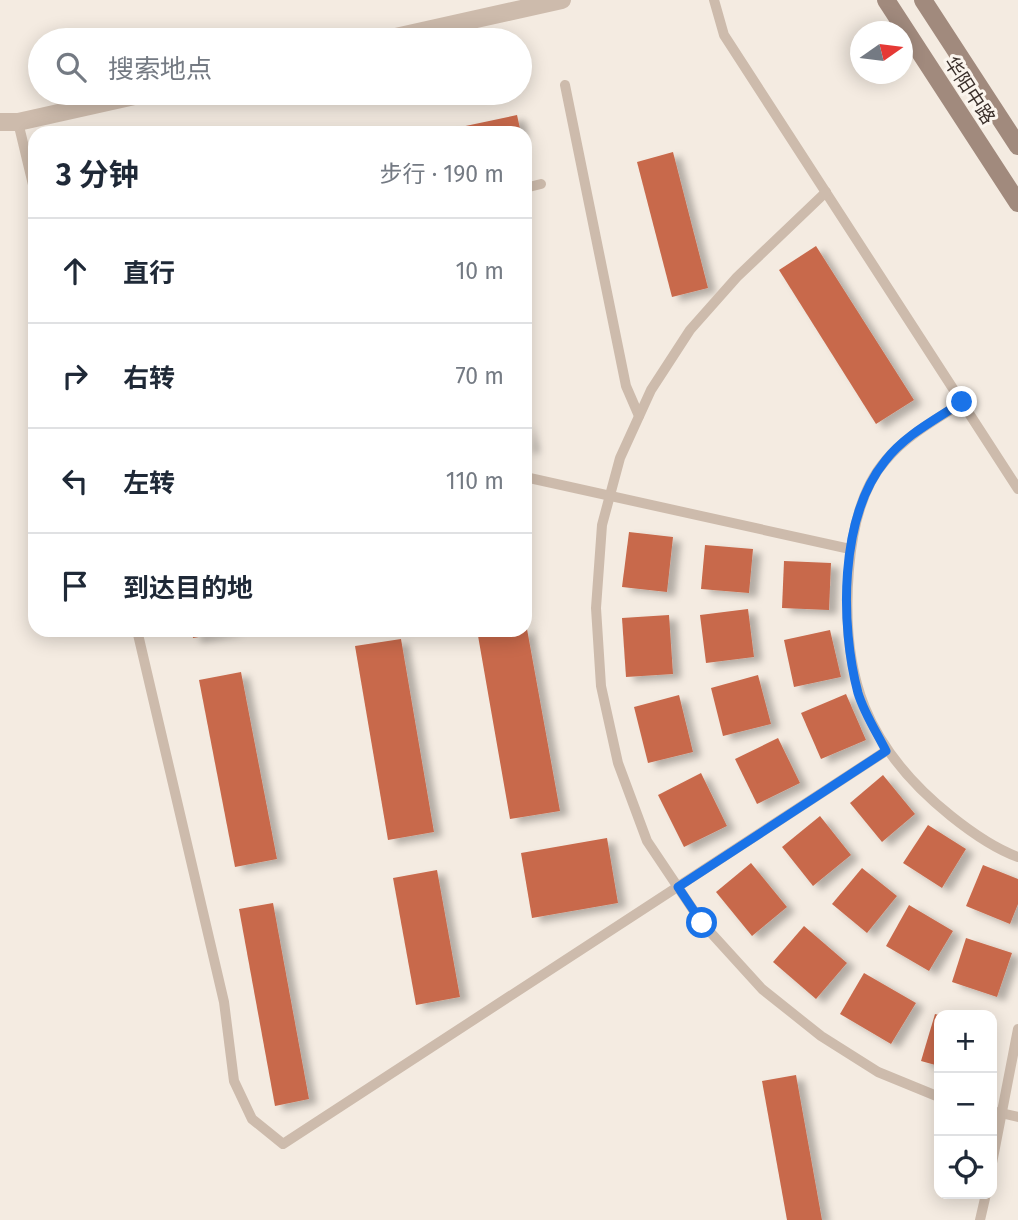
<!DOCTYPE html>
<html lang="zh">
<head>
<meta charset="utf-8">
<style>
	body { margin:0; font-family:"Fira Sans","Noto Sans SC",sans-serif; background:#f6f6f7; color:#1f2937 }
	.controls { position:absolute; right:21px; bottom:21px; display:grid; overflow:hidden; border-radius:14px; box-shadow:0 4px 18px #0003 }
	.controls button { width:63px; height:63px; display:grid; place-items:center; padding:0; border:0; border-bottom:2px solid #e0e1e3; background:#fff; color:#1f2937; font:35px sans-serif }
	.compass { position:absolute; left:850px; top:21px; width:63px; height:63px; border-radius:50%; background:#fff; box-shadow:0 4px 18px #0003; rotate:76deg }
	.stop { position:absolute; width:21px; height:21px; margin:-16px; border:5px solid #1a73e8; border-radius:50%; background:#fff }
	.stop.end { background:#1a73e8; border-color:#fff; box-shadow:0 2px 7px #0008 }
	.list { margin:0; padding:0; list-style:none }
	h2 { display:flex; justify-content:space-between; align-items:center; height:91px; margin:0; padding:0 28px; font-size:30px }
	h2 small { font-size:23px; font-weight:400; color:#747a83 }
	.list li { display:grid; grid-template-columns:46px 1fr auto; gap:21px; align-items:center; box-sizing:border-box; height:105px; padding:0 28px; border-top:2px solid #e0e1e3 }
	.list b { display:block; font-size:26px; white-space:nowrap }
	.list em { font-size:23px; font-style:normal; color:#747a83 }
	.icon { flex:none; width:38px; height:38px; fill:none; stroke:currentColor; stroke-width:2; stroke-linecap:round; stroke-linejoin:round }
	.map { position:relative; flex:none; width:1018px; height:1220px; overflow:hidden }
	.search { position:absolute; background:#fff; box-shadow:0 4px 18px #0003; left:28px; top:28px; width:504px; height:77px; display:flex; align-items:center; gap:18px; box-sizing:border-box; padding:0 24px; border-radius:38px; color:#747a83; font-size:26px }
	.panel { position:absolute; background:#fff; box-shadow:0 4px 18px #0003; left:28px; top:126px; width:504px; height:511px; border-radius:21px }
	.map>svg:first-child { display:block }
	.building { fill:#c8694b; filter:url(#shadow) }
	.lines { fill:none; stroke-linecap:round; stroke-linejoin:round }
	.service { stroke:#cdbbac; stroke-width:10 }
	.minor { stroke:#cdbbac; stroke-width:18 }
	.secondary { stroke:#a18a7d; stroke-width:18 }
	.route { stroke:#1a73e8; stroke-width:9 }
	.labels { text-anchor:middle; stroke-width:6; stroke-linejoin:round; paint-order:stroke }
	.street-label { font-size:19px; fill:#3b302b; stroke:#fbf5ee }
</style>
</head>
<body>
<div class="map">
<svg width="1018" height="1220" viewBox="0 0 1018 1220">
	<defs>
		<filter id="shadow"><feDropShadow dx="8" dy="4.5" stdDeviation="3.5" flood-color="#0004"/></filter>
	</defs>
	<rect width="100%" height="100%" fill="#f4ebe1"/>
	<g class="building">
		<path d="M 517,115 L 521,133 L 437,133 L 437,132 Z"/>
		<path d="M 673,152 L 708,288 L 672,297 L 637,162 Z"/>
		<path d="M 816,246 L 914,400 L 876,424 L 779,270 Z"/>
		<path d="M 525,420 L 532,448 L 525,449 Z"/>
		<path d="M 629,532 L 673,537 L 667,592 L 622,587 Z"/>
		<path d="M 705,545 L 753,549 L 749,593 L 701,589 Z"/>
		<path d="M 784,561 L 831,563 L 829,610 L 782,608 Z"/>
		<path d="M 748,609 L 754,657 L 706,663 L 700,615 Z"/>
		<path d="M 669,615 L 673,674 L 626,677 L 622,618 Z"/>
		<path d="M 525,618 L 560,811 L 510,819 L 477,630 L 525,630 Z"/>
		<path d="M 192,630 L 233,630 L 234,631 L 193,638 Z"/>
		<path d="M 830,630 L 841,677 L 794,687 L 784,640 Z"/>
		<path d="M 401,639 L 434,832 L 388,840 L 355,646 Z"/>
		<path d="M 241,672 L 277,859 L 235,867 L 199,680 Z"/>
		<path d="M 758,675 L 771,724 L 723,736 L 711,688 Z"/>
		<path d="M 846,694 L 866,740 L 821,759 L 801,713 Z"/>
		<path d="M 679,695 L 693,752 L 648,763 L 634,707 Z"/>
		<path d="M 778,738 L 800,783 L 757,804 L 735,759 Z"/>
		<path d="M 701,773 L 727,826 L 684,847 L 658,795 Z"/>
		<path d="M 883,775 L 915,814 L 882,842 L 850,803 Z"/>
		<path d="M 820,816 L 851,855 L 813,886 L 782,847 Z"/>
		<path d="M 928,825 L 966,849 L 942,888 L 903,863 Z"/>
		<path d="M 607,838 L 618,903 L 532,918 L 521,853 Z"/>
		<path d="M 751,863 L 787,907 L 752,936 L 716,892 Z"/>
		<path d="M 983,865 L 1018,879 L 1018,904 L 1010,924 L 966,906 Z"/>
		<path d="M 862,868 L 897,896 L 867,933 L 832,904 Z"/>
		<path d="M 437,870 L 460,997 L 416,1005 L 393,878 Z"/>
		<path d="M 273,903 L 309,1099 L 275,1106 L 239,909 Z"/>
		<path d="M 909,905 L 953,931 L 929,971 L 886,946 Z"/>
		<path d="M 804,926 L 847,963 L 816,999 L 773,962 Z"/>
		<path d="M 966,938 L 1012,953 L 997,997 L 952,982 Z"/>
		<path d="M 864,973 L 916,1003 L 891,1044 L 840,1014 Z"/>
		<path d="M 935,1014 L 939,1015 L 939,1066 L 921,1061 Z"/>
		<path d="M 796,1075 L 822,1220 L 787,1220 L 762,1081 Z"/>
	</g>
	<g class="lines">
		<g class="service">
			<path d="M 714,0 L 724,35 L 1018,489"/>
			<path d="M 565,85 L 626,386 L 639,416"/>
			<path d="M 18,122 L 35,193"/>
			<path d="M 525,188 L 541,184"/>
			<path d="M 826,192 L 737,277 L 690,330 L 651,390 L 620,458 L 602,525 L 596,608 L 601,686 L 618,763 L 647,841 L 702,923 L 762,989 L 821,1036 L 878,1072 L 939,1097"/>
			<path d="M 962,403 C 935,420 907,435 886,460 C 861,488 852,532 849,569 C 840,676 866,748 951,816 C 971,832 993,848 1018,857"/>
			<path d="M 525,477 L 850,549"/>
			<path d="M 137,630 L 224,1002 L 234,1081 L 252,1119 L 283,1144 L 886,751"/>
			<path d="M 992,1111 L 1018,1117"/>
			<path d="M 992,1163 L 1018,1029"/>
			<path d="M 980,1220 L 986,1194"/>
		</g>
		<g class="minor">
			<path d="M 382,40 L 562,0"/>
			<path d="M 0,122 L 18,122 L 148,93"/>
		</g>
		<g class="secondary">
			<path d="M 886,0 L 1018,203"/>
			<path d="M 923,0 L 1018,146"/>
		</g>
	</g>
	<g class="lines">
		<path class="route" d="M 702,923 L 678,887 L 886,751 C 877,733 864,713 858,693 C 840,625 839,518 885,461 C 905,435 935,420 962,402"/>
	</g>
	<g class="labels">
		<g class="street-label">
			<text transform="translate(970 90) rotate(57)" y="7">华阳中路</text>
		</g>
	</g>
</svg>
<div class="controls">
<button>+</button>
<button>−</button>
<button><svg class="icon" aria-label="locate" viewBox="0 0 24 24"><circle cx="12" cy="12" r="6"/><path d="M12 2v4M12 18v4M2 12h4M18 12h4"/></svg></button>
</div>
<svg class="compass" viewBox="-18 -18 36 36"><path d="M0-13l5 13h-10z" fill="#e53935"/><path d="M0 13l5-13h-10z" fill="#747a83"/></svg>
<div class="stop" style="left:702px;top:923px"></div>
<div class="stop end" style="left:962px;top:402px"></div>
<div class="search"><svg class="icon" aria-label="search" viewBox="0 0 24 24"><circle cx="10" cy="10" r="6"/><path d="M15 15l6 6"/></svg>搜索地点</div>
<section class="panel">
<h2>3 分钟<small>步行 · 190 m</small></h2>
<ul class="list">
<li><svg class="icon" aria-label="ahead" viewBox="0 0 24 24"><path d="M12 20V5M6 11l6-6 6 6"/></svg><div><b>直行</b></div><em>10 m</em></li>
<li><svg class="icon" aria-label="right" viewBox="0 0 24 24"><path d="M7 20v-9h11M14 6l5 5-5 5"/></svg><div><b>右转</b></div><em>70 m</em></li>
<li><svg class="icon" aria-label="left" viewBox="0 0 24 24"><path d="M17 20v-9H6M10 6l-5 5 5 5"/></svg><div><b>左转</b></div><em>110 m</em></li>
<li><svg class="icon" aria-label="arrive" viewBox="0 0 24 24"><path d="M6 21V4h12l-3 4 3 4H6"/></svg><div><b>到达目的地</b></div></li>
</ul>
</section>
</div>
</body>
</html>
